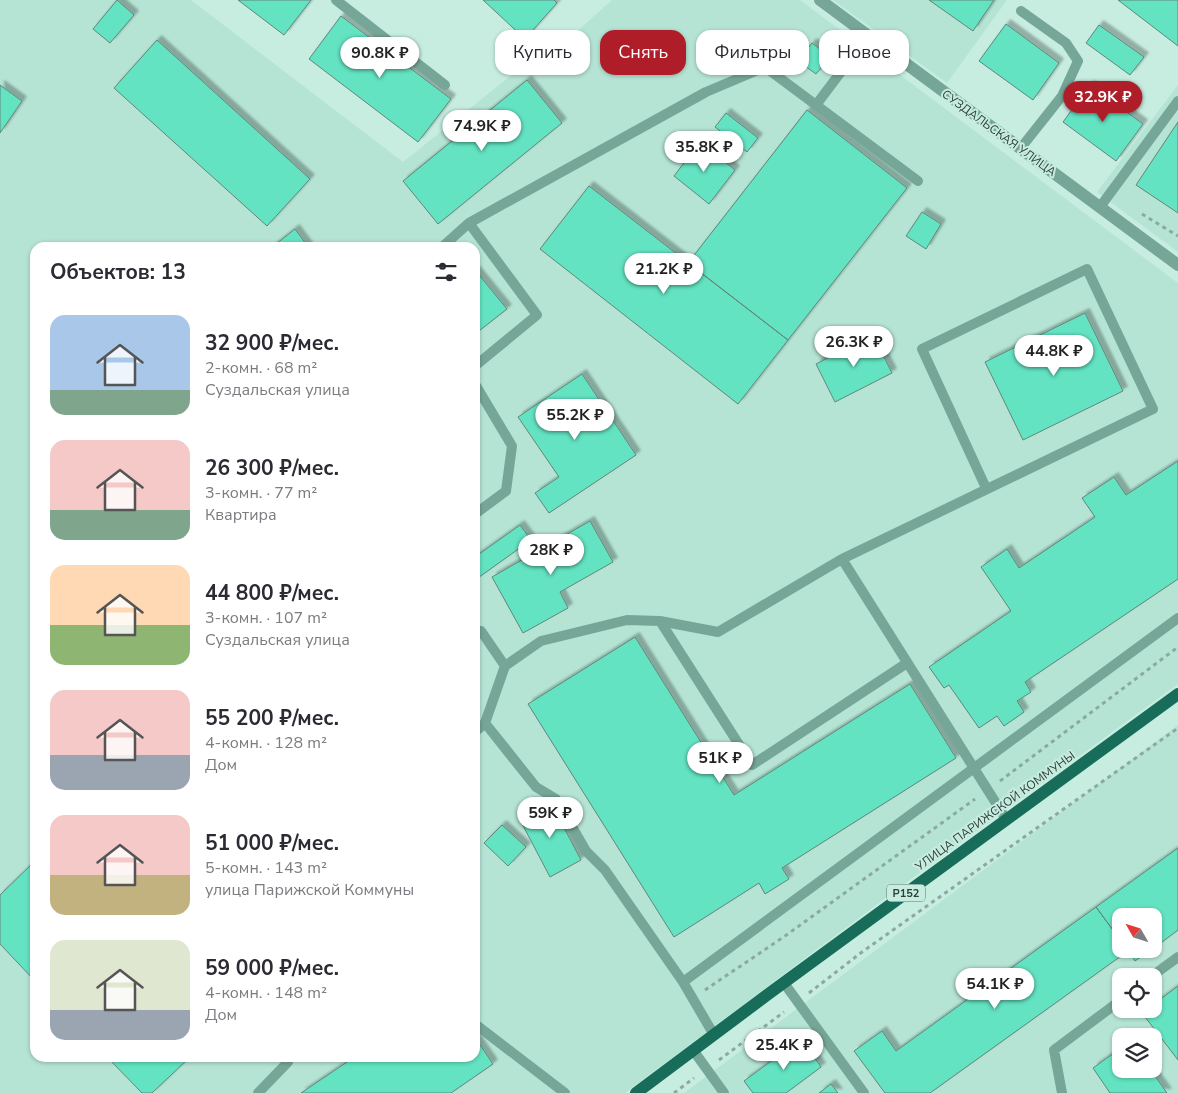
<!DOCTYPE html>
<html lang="ru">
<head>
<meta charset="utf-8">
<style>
  body { margin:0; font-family:"Nunito Sans",sans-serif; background:#f2f2f3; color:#2b2b33; height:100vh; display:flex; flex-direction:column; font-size:19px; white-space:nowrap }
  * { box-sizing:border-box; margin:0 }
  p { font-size:16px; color:#7c7c81 }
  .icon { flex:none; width:28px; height:28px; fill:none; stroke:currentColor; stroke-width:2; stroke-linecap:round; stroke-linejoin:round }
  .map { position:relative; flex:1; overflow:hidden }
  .sheet { position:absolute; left:30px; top:242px; width:450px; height:820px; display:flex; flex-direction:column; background:#fff; border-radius:15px; box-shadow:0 1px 4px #0004 }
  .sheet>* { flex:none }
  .banner { position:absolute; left:495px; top:30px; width:475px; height:45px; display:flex; gap:10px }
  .needle { width:32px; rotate:309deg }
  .buttons { position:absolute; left:1112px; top:908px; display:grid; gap:10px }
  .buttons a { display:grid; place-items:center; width:50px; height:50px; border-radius:10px; background:#fff; box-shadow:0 1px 4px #0004; font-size:25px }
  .price { position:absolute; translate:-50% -42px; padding:0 11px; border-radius:18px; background:#fff; color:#222; font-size:16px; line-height:32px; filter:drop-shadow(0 1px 2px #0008) }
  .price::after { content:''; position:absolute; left:50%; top:30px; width:15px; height:11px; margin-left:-8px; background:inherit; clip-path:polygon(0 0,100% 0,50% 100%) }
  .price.active { background:#af1d29; color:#fff }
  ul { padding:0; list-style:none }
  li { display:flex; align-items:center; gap:15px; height:125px; padding:0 20px }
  li span { display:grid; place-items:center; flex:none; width:140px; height:100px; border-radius:15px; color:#555 }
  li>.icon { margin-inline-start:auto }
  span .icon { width:60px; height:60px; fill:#fffc; stroke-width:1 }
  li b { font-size:21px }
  h2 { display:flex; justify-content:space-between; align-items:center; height:60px; padding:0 20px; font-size:21px }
  .tag { padding:0 18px; border-radius:15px; background:#fff; box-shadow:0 1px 4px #0004; font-size:18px; line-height:45px }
  .tag.active { background:#af1d29; color:#fff }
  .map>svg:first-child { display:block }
  .built { fill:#b5e4d5; fill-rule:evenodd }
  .building { fill:#63e3c2; stroke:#63867b; filter:url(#shadow) }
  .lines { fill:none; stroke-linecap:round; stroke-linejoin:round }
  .path { stroke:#8ca99f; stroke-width:3; stroke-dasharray:4 4; stroke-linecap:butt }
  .lane { stroke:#76a697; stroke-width:10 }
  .street { stroke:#76a697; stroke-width:12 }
  .primary { stroke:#186d5a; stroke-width:12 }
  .labels { text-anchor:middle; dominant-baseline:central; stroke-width:4; stroke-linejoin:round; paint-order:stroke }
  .shield { fill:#c7ede1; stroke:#5d736c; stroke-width:1 }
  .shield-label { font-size:11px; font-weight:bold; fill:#303f3a }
  .street-label { font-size:12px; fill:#303f3a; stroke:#c7ede1 }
</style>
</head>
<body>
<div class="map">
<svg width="1178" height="1093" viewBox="0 0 1178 1093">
  <defs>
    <filter id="shadow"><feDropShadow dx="4.5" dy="-4.5" stdDeviation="1" flood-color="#0004"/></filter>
  </defs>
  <rect width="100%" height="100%" fill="#c7ede1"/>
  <path class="built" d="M 0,0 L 191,0 L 403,162 L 519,69 L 531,72 L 612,0 L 800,0 L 1178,283 L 1178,684 L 915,876 L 625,1093 L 0,1093 ZM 35,248 L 475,248 L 475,1058 L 35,1058 Z
    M 833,0 L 1007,0 L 947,83 Z
    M 1178,85 L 1178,252 L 1097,192 Z
    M 1178,725 L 1178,1093 L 684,1093 ZM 1121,916 L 1154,916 L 1154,949 L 1121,949 ZM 1121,976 L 1154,976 L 1154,1009 L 1121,1009 ZM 1121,1036 L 1154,1036 L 1154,1069 L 1121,1069 Z"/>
  <path class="building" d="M 117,0 L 134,15 L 110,43 L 93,29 Z
    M 238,0 L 311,0 L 284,35 Z
    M 483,0 L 554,0 L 557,3 L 525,39 Z
    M 929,0 L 994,0 L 973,31 Z
    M 1118,0 L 1178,0 L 1178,46 Z
    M 341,16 L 451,99 L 418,142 L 309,59 Z
    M 1006,24 L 1059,63 L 1033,100 L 979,61 Z
    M 1099,25 L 1144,57 L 1130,75 L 1086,43 Z
    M 157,40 L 310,179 L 267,226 L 114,88 Z
    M 812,43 L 830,57 L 816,74 L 798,61 Z
    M 527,80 L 562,123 L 438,224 L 403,181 Z
    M 0,85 L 22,101 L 0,133 Z
    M 1090,85 L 1143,124 L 1116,161 L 1063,122 Z
    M 807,110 L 907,188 L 788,340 L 688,263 Z
    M 726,113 L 758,138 L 747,152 L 715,127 Z
    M 1178,122 L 1178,213 L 1136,185 Z
    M 700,142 L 735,170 L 709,204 L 674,176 Z
    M 589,186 L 788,340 L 738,404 L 540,249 Z
    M 922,212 L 941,224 L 926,249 L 906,236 Z
    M 295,229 L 309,248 L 271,248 Z
    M 475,270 L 507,309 L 475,334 Z
    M 1085,313 L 1123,391 L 1023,440 L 985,362 Z
    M 873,335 L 892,373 L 835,402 L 816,364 Z
    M 582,374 L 636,455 L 549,513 L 535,493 L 559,477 L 518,417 Z
    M 1178,461 L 1178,579 L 1025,682 L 1031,692 L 1017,701 L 1024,712 L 1004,726 L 997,716 L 979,728 L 949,685 L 944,688 L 929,667 L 1011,611 L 981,567 L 1007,549 L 1019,568 L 1095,517 L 1082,498 L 1114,477 L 1126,495 Z
    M 590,521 L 613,562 L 560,592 L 568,608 L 523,633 L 492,577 Z
    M 520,525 L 531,540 L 475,580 L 475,557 Z
    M 635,637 L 734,795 L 910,684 L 956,758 L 782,868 L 789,879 L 765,894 L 759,883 L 674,937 L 528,704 Z
    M 550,801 L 581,860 L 550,877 L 519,818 Z
    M 502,825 L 526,847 L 508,866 L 484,843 Z
    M 1178,848 L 1178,930 L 1154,948 L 1154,916 L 1121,916 L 1121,941 L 1096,907 Z
    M 35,861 L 35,981 L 0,944 L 0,895 Z
    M 1096,907 L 1121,941 L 1121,949 L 1127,949 L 1128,951 L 930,1093 L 885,1093 L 854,1051 L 882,1031 L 896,1051 Z
    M 1127,949 L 1152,949 L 1135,961 Z
    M 1178,986 L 1178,1060 L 1142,1013 L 1147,1009 L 1154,1009 L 1154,1004 Z
    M 476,1039 L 493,1064 L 451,1093 L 301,1093 L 353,1058 L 475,1058 L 475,1040 Z
    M 801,1039 L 821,1067 L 786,1093 L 753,1093 L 744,1081 Z
    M 1121,1048 L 1121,1069 L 1150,1069 L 1167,1093 L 1110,1093 L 1093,1068 Z
    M 108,1058 L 189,1058 L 152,1093 L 142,1093 Z
    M 831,1084 L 838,1093 L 819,1093 Z"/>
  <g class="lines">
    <path class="path" d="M 1142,214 L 1178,236
      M 1000,781 L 1178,647
      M 705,990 L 785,936 L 975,799
      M 809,993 L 862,952 L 1178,728
      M 719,1060 L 784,1012
      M 674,1093 L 694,1078"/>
    <path class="lane" d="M 336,0 L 445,85
      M 816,105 L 868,36
      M 1020,149 L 1062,96 L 1078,61 L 1066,43 L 1021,11
      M 1100,207 L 1178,101
      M 469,223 L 706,92 L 765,67 L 918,181
      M 441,248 L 469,223 L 537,315 L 475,366
      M 475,384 L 512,446 L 506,491 L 475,514
      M 842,559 L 1006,819
      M 660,621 L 752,765 L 907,663
      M 475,631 L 481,631 L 505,666 L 485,723
      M 505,666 L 541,641 L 627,620 L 660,621 L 718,632 L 842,559 L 1153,409 L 1087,269 L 922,349 L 986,488
      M 475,732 L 485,723 L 536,787 L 556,799 L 586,851 L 605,870 L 683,982 L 714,1035
      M 1152,976 L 1178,957
      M 683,982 L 1178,618
      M 784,983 L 864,1093
      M 475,1024 L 565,1093
      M 693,1050 L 724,1093
      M 258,1093 L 288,1062 L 283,1058
      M 1062,1093 L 1054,1050 L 1121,1000"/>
    <path class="street" d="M 820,0 L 1178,265"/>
    <path class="primary" d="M 636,1093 L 767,995 L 1178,694"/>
  </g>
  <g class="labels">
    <rect class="shield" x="887" y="884.5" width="38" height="17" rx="4"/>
    <g class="shield-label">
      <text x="906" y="893">Р152</text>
    </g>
    <g class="street-label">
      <text transform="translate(999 133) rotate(36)">СУЗДАЛЬСКАЯ УЛИЦА</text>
      <text transform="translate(995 811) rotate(-36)">УЛИЦА ПАРИЖСКОЙ КОММУНЫ</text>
    </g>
  </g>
</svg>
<div class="buttons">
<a><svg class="needle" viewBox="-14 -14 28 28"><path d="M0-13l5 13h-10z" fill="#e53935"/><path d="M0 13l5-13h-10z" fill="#7c7c81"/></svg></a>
<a><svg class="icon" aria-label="locate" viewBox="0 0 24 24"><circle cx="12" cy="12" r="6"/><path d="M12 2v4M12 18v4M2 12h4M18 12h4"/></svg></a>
<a><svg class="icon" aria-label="layers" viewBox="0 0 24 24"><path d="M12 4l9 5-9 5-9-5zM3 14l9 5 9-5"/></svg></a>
</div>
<b class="price" style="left:380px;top:79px">90.8K ₽</b>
<b class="price active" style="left:1103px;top:123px">32.9K ₽</b>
<b class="price" style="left:482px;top:152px">74.9K ₽</b>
<b class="price" style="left:704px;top:173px">35.8K ₽</b>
<b class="price" style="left:664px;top:295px">21.2K ₽</b>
<b class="price" style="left:854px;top:368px">26.3K ₽</b>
<b class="price" style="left:1054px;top:377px">44.8K ₽</b>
<b class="price" style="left:575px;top:441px">55.2K ₽</b>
<b class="price" style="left:551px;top:576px">28K ₽</b>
<b class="price" style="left:720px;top:784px">51K ₽</b>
<b class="price" style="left:550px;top:839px">59K ₽</b>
<b class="price" style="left:995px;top:1010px">54.1K ₽</b>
<b class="price" style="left:784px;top:1071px">25.4K ₽</b>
<div class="banner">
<a class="tag">Купить</a>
<a class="tag active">Снять</a>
<a class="tag">Фильтры</a>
<a class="tag">Новое</a>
</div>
<section class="sheet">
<h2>Объектов: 13<svg class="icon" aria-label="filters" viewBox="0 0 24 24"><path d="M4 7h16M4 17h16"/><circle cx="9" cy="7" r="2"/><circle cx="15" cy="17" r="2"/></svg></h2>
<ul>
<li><span style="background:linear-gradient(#a9c7e8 75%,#7fa58c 0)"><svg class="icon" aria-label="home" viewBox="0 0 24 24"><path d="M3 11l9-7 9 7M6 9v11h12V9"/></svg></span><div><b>32 900 ₽/мес.</b><p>2-комн. · 68 m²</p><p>Суздальская улица</p></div></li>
<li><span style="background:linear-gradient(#f6c9c9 70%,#7fa58c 0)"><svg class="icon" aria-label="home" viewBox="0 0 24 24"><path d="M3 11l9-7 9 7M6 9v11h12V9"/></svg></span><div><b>26 300 ₽/мес.</b><p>3-комн. · 77 m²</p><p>Квартира</p></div></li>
<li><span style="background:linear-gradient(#ffd9b3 60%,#8fb573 0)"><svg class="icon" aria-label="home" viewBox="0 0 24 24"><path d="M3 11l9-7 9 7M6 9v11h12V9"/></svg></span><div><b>44 800 ₽/мес.</b><p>3-комн. · 107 m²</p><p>Суздальская улица</p></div></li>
<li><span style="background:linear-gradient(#f6c9c9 65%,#9aa5b1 0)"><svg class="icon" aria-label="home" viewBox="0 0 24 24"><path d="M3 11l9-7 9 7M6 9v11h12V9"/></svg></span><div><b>55 200 ₽/мес.</b><p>4-комн. · 128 m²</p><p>Дом</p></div></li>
<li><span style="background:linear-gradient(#f6c9c9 60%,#c2b280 0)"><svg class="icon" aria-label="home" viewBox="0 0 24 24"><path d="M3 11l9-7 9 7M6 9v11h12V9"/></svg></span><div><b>51 000 ₽/мес.</b><p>5-комн. · 143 m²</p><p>улица Парижской Коммуны</p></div></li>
<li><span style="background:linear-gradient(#dfe7d0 70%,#9aa5b1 0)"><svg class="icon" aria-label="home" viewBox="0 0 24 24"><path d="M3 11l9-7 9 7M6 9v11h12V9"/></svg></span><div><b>59 000 ₽/мес.</b><p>4-комн. · 148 m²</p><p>Дом</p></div></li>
</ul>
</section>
</div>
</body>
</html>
